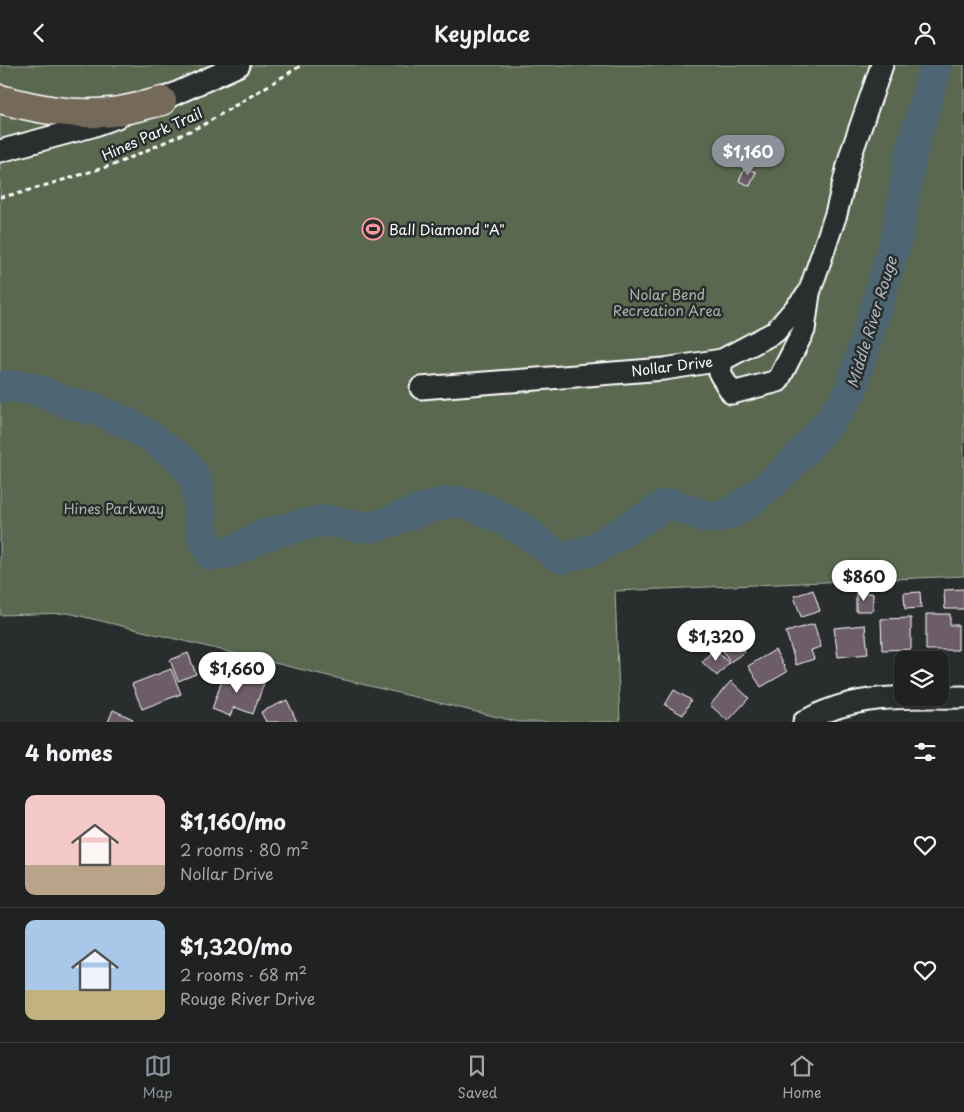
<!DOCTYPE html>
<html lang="en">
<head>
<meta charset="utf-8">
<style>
  body { margin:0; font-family:"Playpen Sans",sans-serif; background:#2d2f2f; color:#f1f3f6; height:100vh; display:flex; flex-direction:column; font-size:19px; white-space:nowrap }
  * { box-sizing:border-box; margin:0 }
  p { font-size:16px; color:#a2a4a5 }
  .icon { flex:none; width:28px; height:28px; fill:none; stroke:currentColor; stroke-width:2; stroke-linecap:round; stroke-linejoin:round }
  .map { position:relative; height:657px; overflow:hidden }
  .details { display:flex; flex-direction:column; background:#202222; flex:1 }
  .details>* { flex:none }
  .tools { position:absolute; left:894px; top:586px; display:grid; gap:10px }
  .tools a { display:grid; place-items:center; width:55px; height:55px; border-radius:10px; background:#202222; box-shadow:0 2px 12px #0003,0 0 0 1px #3d3f40; font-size:25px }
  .price { position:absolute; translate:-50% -42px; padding:0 11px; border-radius:18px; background:#fff; color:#222; font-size:16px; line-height:32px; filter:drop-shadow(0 1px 2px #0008) }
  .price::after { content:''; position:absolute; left:50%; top:30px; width:15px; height:11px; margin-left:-8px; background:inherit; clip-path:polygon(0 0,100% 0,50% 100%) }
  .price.current { background:#8c9099; color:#fff }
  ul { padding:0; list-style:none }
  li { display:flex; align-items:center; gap:15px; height:125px; padding:0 25px }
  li+li { border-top:1px solid #3d3f40 }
  li span { display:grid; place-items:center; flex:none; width:140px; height:100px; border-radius:10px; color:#555 }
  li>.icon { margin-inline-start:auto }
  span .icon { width:60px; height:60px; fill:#fffc; stroke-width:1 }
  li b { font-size:21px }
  h2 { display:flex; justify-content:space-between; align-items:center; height:60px; padding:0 25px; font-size:21px }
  header { display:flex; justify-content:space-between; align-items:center; height:65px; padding:0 25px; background:#202222; font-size:22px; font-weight:600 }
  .menu { display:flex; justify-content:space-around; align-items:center; height:70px; border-top:1px solid #3d3f40; background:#202222; font-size:14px; color:#a2a4a5 }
  .menu a { display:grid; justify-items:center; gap:2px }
  .menu .current { color:#8c9099 }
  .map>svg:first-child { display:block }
  .green { fill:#5a6850; stroke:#acb4a8 }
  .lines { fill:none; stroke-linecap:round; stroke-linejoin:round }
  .river { stroke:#4e6573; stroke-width:32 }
  .building { fill:#6c5d68; stroke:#fff }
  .minor-casing { stroke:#fff; stroke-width:25 }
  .major-casing { stroke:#fff; stroke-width:31 }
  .path { stroke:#fff; stroke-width:3; stroke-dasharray:5 4; stroke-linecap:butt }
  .minor { stroke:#2a2d2e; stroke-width:21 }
  .major { stroke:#746a5a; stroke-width:28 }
  .labels { text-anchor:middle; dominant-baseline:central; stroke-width:5; stroke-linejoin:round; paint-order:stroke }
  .street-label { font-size:14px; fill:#fff; stroke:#2a2d2e }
  .poi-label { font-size:14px; fill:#fff; stroke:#2a2d2e; text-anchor:start }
  .park-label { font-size:14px; fill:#acb4a8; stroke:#2a2d2e }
  .water-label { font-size:15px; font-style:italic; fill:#afbac0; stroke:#2a2d2e }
</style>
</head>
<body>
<header><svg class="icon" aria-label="back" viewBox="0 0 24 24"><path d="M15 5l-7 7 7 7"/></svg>Keyplace<svg class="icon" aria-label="person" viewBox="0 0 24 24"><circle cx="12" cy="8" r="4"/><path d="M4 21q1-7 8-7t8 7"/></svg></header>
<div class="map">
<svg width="964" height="657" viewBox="0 0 964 657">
  <rect width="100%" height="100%" fill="#2a2d2e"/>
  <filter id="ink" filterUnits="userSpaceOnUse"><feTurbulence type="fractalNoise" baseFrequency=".02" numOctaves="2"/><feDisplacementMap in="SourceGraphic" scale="10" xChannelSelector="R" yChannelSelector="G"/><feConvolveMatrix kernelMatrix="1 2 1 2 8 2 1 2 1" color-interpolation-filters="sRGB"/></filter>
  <g filter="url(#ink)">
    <path class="green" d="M 0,0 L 964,0 L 964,511 L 615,526 L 620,657 L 518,657 L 68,548 L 0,550 Z"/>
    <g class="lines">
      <path class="river" d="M 0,322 L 16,321 L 37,325 L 66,337 L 96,345 L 125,357 L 151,372 L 185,398 L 197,418 L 203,471 L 212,490 C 230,490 242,481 258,473 C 271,468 297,461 311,458 C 332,452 352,463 372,462 C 398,456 439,433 464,438 C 483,442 504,454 520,463 C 536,472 546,486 563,493 L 594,484 L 666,440 C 684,438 698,455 717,452 C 757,445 831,361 851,325 L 896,176 L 912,83 L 936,0"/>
    </g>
    <path class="building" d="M 745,103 L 756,107 L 750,121 L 739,116 Z
      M 964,524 L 964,544 L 945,544 L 944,525 Z
      M 813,525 L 820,546 L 801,552 L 794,531 Z
      M 920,527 L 921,543 L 905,544 L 904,528 Z
      M 856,528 L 873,528 L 873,546 L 856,546 Z
      M 926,549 L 950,549 L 950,560 L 958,560 L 958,585 L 926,585 Z
      M 911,553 L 911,584 L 882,585 L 881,554 Z
      M 814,559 L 821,582 L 811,585 L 814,594 L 796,600 L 786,567 Z
      M 865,560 L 868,589 L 838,592 L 834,563 Z
      M 733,570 L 745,587 L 730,597 L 719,579 Z
      M 714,584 L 729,598 L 717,611 L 702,597 Z
      M 775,585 L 787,607 L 761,622 L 748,601 Z
      M 188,588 L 196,609 L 178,616 L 170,595 Z
      M 171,604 L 181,629 L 142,644 L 132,619 Z
      M 226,604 L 264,618 L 253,649 L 234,642 L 230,651 L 212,644 Z
      M 731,616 L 749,633 L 728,656 L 710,640 Z
      M 674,625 L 691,635 L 683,650 L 665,640 Z
      M 287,635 L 297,657 L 266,657 L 261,647 Z
      M 113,645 L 133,654 L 132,657 L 108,657 Z"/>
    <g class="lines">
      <g class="minor-casing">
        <path id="minor" d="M 148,41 L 239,0
          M 0,86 L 92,61 L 117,52
          M 722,295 L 720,309 L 732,328 L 778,316 L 804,265 L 809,228
          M 421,323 L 664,304 L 722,295 L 775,267 L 809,228 L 836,149 L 851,89 L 882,0
          M 804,657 C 854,627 908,633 964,632"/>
      </g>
      <g class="major-casing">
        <path id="major" d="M 0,34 C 37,44 73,51 112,47 C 129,45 145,40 162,36"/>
      </g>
      <path class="path" d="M 0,132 L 20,128 L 116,99 L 203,60 L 302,0"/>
      <use href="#minor" class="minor"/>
      <use href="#major" class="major"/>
    </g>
  </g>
  <defs>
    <g id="stadium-ring" transform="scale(1.125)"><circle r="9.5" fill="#2a2d2e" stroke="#ff9aa2" stroke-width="1.5"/><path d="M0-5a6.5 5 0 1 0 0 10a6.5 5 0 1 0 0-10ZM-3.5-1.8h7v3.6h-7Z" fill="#ff9aa2"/></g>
  </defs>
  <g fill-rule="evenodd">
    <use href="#stadium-ring" x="373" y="164"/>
  </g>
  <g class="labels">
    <g class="street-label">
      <text transform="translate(152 69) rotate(-24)">Hines Park Trail</text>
      <text transform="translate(672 301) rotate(-7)">Nollar Drive</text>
    </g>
    <g class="poi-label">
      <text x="389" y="164">Ball Diamond "A"</text>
    </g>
    <g class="park-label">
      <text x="667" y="229">Nolar Bend<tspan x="667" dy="16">Recreation Area</tspan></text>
      <text x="114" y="443">Hines Parkway</text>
    </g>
    <g class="water-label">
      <text transform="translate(871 257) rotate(-73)">Middle River Rouge</text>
    </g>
  </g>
</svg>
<div class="tools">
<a><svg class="icon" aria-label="layers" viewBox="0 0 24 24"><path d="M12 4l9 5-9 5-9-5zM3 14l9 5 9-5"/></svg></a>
</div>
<b class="price current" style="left:748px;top:112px">$1,160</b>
<b class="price" style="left:864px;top:537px">$860</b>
<b class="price" style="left:716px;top:597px">$1,320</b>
<b class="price" style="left:237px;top:629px">$1,660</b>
</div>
<section class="details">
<h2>4 homes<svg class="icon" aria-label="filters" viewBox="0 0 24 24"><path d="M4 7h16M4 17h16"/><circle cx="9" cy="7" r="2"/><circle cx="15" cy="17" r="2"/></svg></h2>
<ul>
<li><span style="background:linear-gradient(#f6c9c9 70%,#b9a48a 0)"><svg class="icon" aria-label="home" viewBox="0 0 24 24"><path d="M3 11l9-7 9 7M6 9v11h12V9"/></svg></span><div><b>$1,160/mo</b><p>2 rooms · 80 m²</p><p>Nollar Drive</p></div><svg class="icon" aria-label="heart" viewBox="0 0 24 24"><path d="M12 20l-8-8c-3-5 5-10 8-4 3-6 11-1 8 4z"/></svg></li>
<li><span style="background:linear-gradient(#a9c7e8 70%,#c2b280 0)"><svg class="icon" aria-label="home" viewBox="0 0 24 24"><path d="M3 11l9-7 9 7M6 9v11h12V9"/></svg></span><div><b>$1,320/mo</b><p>2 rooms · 68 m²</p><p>Rouge River Drive</p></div><svg class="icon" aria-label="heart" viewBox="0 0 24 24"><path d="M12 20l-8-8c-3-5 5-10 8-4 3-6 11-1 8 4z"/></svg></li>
</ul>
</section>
<nav class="menu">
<a class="current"><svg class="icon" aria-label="map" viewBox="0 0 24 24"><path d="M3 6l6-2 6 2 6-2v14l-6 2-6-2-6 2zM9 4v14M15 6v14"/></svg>Map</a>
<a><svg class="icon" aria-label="saved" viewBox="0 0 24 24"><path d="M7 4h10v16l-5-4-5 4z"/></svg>Saved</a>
<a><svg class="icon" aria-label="home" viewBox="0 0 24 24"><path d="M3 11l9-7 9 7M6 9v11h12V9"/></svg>Home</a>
</nav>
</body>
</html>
